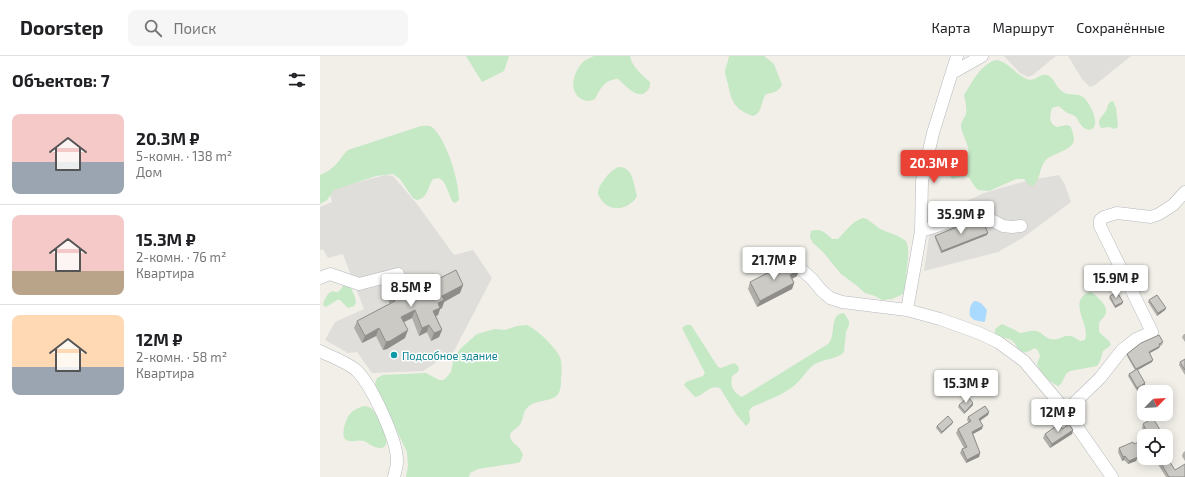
<!DOCTYPE html>
<html lang="ru">
<head>
<meta charset="utf-8">
<style>
  body { margin:0; font-family:"Exo 2",sans-serif; background:#f6f6f6; color:#202124; height:100vh; display:flex; flex-direction:column; font-size:15px; white-space:nowrap }
  * { box-sizing:border-box; margin:0 }
  p { font-size:13px; color:#757577 }
  .icon { flex:none; width:22px; height:22px; fill:none; stroke:currentColor; stroke-width:2; stroke-linecap:round; stroke-linejoin:round }
  .map { position:relative; flex:1; overflow:hidden }
  .sheet { display:flex; flex-direction:column; background:#fff; width:320px }
  .sheet>* { flex:none }
  .needle { width:26px; rotate:66deg }
  .buttons { position:absolute; left:817px; top:329px; display:grid; gap:8px }
  .buttons a { display:grid; place-items:center; width:36px; height:36px; border-radius:8px; background:#fff; box-shadow:0 2px 10px #0003; font-size:20px }
  .price { position:absolute; translate:-50% -34px; padding:0 9px; border-radius:4px; background:#fff; color:#222; font-size:13px; line-height:26px; filter:drop-shadow(0 1px 2px #0008) }
  .price::after { content:''; position:absolute; left:50%; top:24px; width:12px; height:9px; margin-left:-6px; background:inherit; clip-path:polygon(0 0,100% 0,50% 100%) }
  .price.on { background:#ea4335; color:#fff }
  ul { padding:0; list-style:none }
  li { display:flex; align-items:center; gap:12px; height:100px; padding:0 12px }
  li+li { border-top:1px solid #e0e0e0 }
  li span { display:grid; place-items:center; flex:none; width:112px; height:80px; border-radius:8px; color:#555 }
  li>.icon { margin-inline-start:auto }
  span .icon { width:48px; height:48px; fill:#fffc; stroke-width:1 }
  li b { font-size:17px }
  h2 { display:flex; justify-content:space-between; align-items:center; height:48px; padding:0 12px; font-size:17px }
  header { display:flex; align-items:center; gap:24px; box-sizing:border-box; height:56px; padding:0 20px; background:#fff; border-bottom:1px solid #e0e0e0 }
  header strong { font-size:19px }
  nav { display:flex; gap:22px; margin-inline-start:auto; font-size:14px }
  .search { width:280px; height:36px; background:#f6f6f6; display:flex; align-items:center; gap:10px; box-sizing:border-box; padding:0 14px; border-radius:8px; color:#757577; font-size:15px }
  main { display:flex; flex:1; min-height:0 }
  .map>svg:first-child { display:block }
  .industrial { fill:#e0deda }
  .green { fill:#c5e8c5 }
  .water { fill:#aadaff }
  .lines { fill:none; stroke-linecap:round; stroke-linejoin:round }
  .minor-casing { stroke:#b5b8bc; stroke-width:13 }
  .minor { stroke:#fff; stroke-width:12 }
  .wall { fill:#afaea9 }
  .shaded-wall { fill:#8f8d8a }
  .building { fill:#cccac5; stroke:#8f8d8a }
  .culture-dot { fill:#0f9aa8; stroke:#fff; stroke-width:1.5 }
  .labels { text-anchor:middle; dominant-baseline:central; stroke-width:3; stroke-linejoin:round; paint-order:stroke }
  .culture-label { font-size:11px; fill:#0d838f; stroke:#fff; text-anchor:start }
</style>
</head>
<body>
<header>
<strong>Doorstep</strong>
<div class="search"><svg class="icon" aria-label="search" viewBox="0 0 24 24"><circle cx="10" cy="10" r="6"/><path d="M15 15l6 6"/></svg>Поиск</div>
<nav><a>Карта</a><a>Маршрут</a><a>Сохранённые</a></nav>
</header>
<main>
<section class="sheet">
<h2>Объектов: 7<svg class="icon" aria-label="filters" viewBox="0 0 24 24"><path d="M4 7h16M4 17h16"/><circle cx="9" cy="7" r="2"/><circle cx="15" cy="17" r="2"/></svg></h2>
<ul>
<li><span style="background:linear-gradient(#f6c9c9 60%,#9aa5b1 0)"><svg class="icon" aria-label="home" viewBox="0 0 24 24"><path d="M3 11l9-7 9 7M6 9v11h12V9"/></svg></span><div><b>20.3M ₽</b><p>5-комн. · 138 m²</p><p>Дом</p></div></li>
<li><span style="background:linear-gradient(#f6c9c9 70%,#b9a48a 0)"><svg class="icon" aria-label="home" viewBox="0 0 24 24"><path d="M3 11l9-7 9 7M6 9v11h12V9"/></svg></span><div><b>15.3M ₽</b><p>2-комн. · 76 m²</p><p>Квартира</p></div></li>
<li><span style="background:linear-gradient(#ffd9b3 65%,#9aa5b1 0)"><svg class="icon" aria-label="home" viewBox="0 0 24 24"><path d="M3 11l9-7 9 7M6 9v11h12V9"/></svg></span><div><b>12M ₽</b><p>2-комн. · 58 m²</p><p>Квартира</p></div></li>
</ul>
</section>
<div class="map">
<svg width="865" height="421" viewBox="0 0 865 421">
  <rect width="100%" height="100%" fill="#f1efe8"/>
  <path class="industrial" d="M 684,0 L 736,0 L 713,19 L 708,21 L 700,17 Z
    M 748,0 L 811,0 L 775,29 L 770,31 L 762,23 Z
    M 65,119 L 73,120 L 97,148 L 134,199 L 153,194 L 172,222 L 134,295 L 103,315 L 52,317 L 37,296 L 28,297 L 5,284 L 15,266 L 44,253 L 35,230 L 0,219 L 32,222 L 23,198 L 8,202 L 3,193 L 0,194 L 0,151 L 12,146 L 9,134 Z
    M 739,119 L 745,129 L 751,146 L 704,181 L 678,196 L 604,215 L 610,174 L 610,156 L 643,147 L 664,137 L 706,125 Z"/>
  <path class="green" d="M 146,0 L 189,0 L 184,15 L 162,26 Z
    M 274,0 L 310,0 C 312,11 322,19 330,26 C 330,30 330,32 327,35 C 318,45 305,29 298,23 C 285,23 280,33 275,43 C 262,50 250,36 254,23 C 255,17 259,10 263,6 C 266,3 270,2 274,0 Z
    M 409,0 L 444,0 L 454,8 L 462,29 C 458,37 452,36 445,39 C 441,47 442,57 433,60 C 415,54 411,45 408,28 C 407,24 405,19 405,15 C 406,11 408,5 409,0 Z
    M 676,4 C 690,6 695,19 707,23 C 715,27 721,15 729,20 C 735,23 736,32 743,36 C 749,40 758,37 763,41 C 769,45 781,68 772,73 C 770,74 768,74 766,73 C 761,71 759,65 756,61 C 753,58 749,58 746,56 C 743,54 741,52 739,50 L 732,52 C 730,60 728,66 736,71 L 748,69 L 751,71 C 752,75 754,80 754,83 C 754,95 731,97 725,105 C 718,114 722,121 713,130 L 709,129 L 704,123 L 696,123 L 669,135 L 658,134 C 647,123 653,116 633,123 L 631,122 L 630,117 C 634,109 645,110 648,101 C 651,90 642,80 641,70 C 641,66 645,61 646,58 C 647,51 645,45 644,39 C 653,25 660,9 676,4 Z
    M 793,45 L 796,52 L 798,71 L 794,73 L 790,71 L 781,72 C 776,64 782,61 786,55 C 789,50 786,47 793,45 Z
    M 101,70 C 105,70 110,69 113,72 C 127,85 139,125 139,144 L 135,147 L 132,145 L 125,128 L 123,125 L 119,122 L 113,123 C 108,130 108,142 97,144 L 93,142 L 80,123 L 73,118 L 56,120 L 14,134 L 7,144 L 0,148 L 0,119 C 4,117 9,115 12,112 C 19,107 22,99 28,94 Z
    M 298,111 C 313,110 314,129 317,140 C 311,152 293,157 283,146 C 281,143 279,141 278,138 C 278,132 281,128 284,124 C 288,118 292,114 298,111 Z
    M 543,162 L 547,163 L 560,173 L 578,180 L 586,185 L 588,191 L 588,202 L 585,231 L 583,238 L 572,243 L 562,244 L 555,240 L 545,237 L 536,229 L 521,218 L 503,196 L 493,187 L 490,181 L 491,175 C 502,172 504,176 512,183 L 518,183 C 526,175 532,165 543,162 Z
    M 25,229 L 31,232 L 35,241 L 36,247 L 34,250 L 28,252 L 20,244 L 17,244 L 6,251 L 3,249 C 4,244 7,237 13,235 C 18,238 20,235 23,230 Z
    M 770,236 L 773,237 C 778,242 790,251 785,259 C 784,262 780,264 779,267 L 779,276 L 789,285 L 791,289 L 783,295 L 780,305 L 777,310 L 750,315 L 746,318 L 741,328 L 738,330 C 730,326 720,317 717,308 L 720,300 C 715,283 710,301 701,295 C 697,293 695,286 691,284 C 684,280 674,285 675,273 L 682,268 L 693,273 L 700,277 C 706,276 714,273 719,276 C 723,278 726,282 730,283 C 744,286 743,273 760,285 L 765,284 C 770,270 753,253 762,241 C 764,238 768,237 770,236 Z
    M 524,257 L 529,265 L 529,269 L 526,276 L 524,296 C 518,303 504,303 495,308 C 487,313 483,322 476,328 C 465,338 446,345 432,351 L 429,355 C 429,361 433,365 426,370 L 416,358 L 400,332 C 389,328 385,339 375,341 L 364,329 L 366,326 L 383,320 L 385,317 L 362,272 C 365,269 367,268 371,269 L 398,311 L 401,312 L 414,307 L 417,309 L 419,312 L 418,316 L 412,320 C 410,330 413,336 422,341 L 508,288 C 517,280 508,258 524,257 Z
    M 207,269 C 217,273 236,292 240,301 C 242,307 242,316 241,323 C 241,328 241,334 238,338 C 233,346 217,343 208,351 C 202,356 204,361 201,367 C 198,372 193,374 190,378 C 190,389 199,387 203,399 L 200,406 L 197,407 L 158,413 L 150,417 L 149,421 L 86,421 L 88,410 L 87,396 L 56,332 L 55,328 L 57,322 L 63,319 L 106,317 L 119,324 L 123,324 L 126,322 L 131,316 L 134,301 L 141,292 L 157,278 L 175,273 L 185,274 L 197,270 Z
    M 43,350 C 45,350 47,350 49,351 C 57,354 72,387 64,391 C 57,395 49,387 44,385 C 39,383 31,387 26,384 C 20,380 26,362 30,358 C 33,354 39,352 43,350 Z"/>
  <path class="water" d="M 654,245 C 660,245 664,250 667,254 L 665,265 L 664,266 L 654,264 L 650,260 C 649,254 650,249 654,245 Z"/>
  <g class="lines">
    <g class="minor-casing">
      <path id="minor" d="M 632,17 L 662,0
        M 601,175 L 648,160 L 666,161 L 683,170 L 692,171 L 701,170
        M 448,211 L 458,206 L 466,205 L 474,207 L 492,223 L 501,234 L 510,242 L 522,246 L 587,254 L 620,263 L 659,277 L 678,286 L 704,305 L 746,355 L 792,421
        M 0,222 L 10,218 L 39,228 L 78,218
        M 587,254 L 601,175 L 602,125 L 613,77 L 637,0
        M 0,295 C 10,300 28,307 36,314 C 51,328 78,385 77,406 C 77,411 75,416 74,421
        M 746,355 L 780,322 L 802,294 L 807,290 L 816,283 L 832,276 L 780,170 L 780,164 L 784,161 L 797,157 L 831,161 L 839,158 L 853,149 L 865,136"/>
    </g>
    <use href="#minor" class="minor"/>
  </g>
  <path class="wall" d="M 667,179 L 621,197 L 615,182 L 615,180 Z
    M 466,211 L 477,220 L 472,223 L 474,227 L 472,233 L 437,251 L 428,233 L 430,226 Z
    M 68,229 L 81,242 L 143,229 L 140,237 L 124,246 L 122,252 L 120,253 L 118,259 L 116,260 L 122,274 L 119,281 L 111,285 L 107,276 L 99,280 L 92,262 L 84,266 L 85,282 L 67,293 L 63,294 L 56,280 L 42,287 L 34,272 L 37,265 L 70,248 L 65,237 Z
    M 790,240 L 803,246 L 802,248 L 795,252 L 789,242 Z
    M 829,244 L 846,252 L 845,254 L 837,260 L 828,246 Z
    M 864,278 L 865,278 L 865,286 L 862,281 Z
    M 843,286 L 842,289 L 840,290 L 839,292 L 830,297 L 832,306 L 817,314 L 825,330 L 817,335 L 808,320 L 809,318 L 815,314 L 807,300 L 807,298 Z
    M 865,303 L 865,319 L 859,309 L 860,306 Z
    M 639,349 L 653,349 L 644,358 L 638,351 Z
    M 669,356 L 668,359 L 660,365 L 662,373 L 653,378 L 660,397 L 659,401 L 646,407 L 640,397 L 642,393 L 644,392 L 636,377 L 638,373 L 649,367 L 647,364 L 648,361 Z
    M 633,366 L 632,368 L 621,378 L 616,372 L 617,370 Z
    M 823,368 L 840,374 L 838,379 L 836,380 L 826,380 L 822,372 Z
    M 742,373 L 753,374 L 752,378 L 730,392 L 723,382 L 725,378 Z
    M 814,388 L 824,397 L 817,400 L 816,405 L 808,408 L 804,404 L 802,405 L 798,396 L 799,392 Z
    M 865,395 L 865,405 L 862,400 L 863,397 Z
    M 834,402 L 846,402 L 855,414 L 865,421 L 846,421 Z"/>
  <path class="shaded-wall" d="M 668,177 L 667,179 L 621,197 L 622,195 Z
    M 479,214 L 477,220 L 468,225 L 470,219 Z
    M 474,227 L 472,233 L 437,251 L 440,245 Z
    M 143,229 L 140,237 L 124,246 L 122,252 L 120,253 L 118,259 L 110,263 L 113,255 L 122,240 Z
    M 803,246 L 802,248 L 795,252 L 795,250 Z
    M 846,252 L 845,254 L 837,260 L 838,257 Z
    M 95,254 L 92,262 L 78,269 L 81,261 Z
    M 109,269 L 107,276 L 99,280 L 102,272 Z
    M 59,272 L 56,280 L 42,287 L 45,280 Z
    M 88,274 L 85,282 L 67,293 L 63,294 L 66,286 Z
    M 122,274 L 119,281 L 111,285 L 114,277 Z
    M 840,290 L 839,292 L 828,298 L 829,296 Z
    M 833,304 L 832,306 L 816,315 L 816,313 Z
    M 825,327 L 825,330 L 817,335 L 817,332 Z
    M 653,347 L 653,349 L 644,358 L 645,356 Z
    M 669,356 L 668,359 L 658,366 L 659,363 Z
    M 633,366 L 632,368 L 621,378 L 622,376 Z
    M 663,370 L 662,373 L 651,379 L 652,376 Z
    M 753,374 L 752,378 L 730,392 L 732,388 Z
    M 840,374 L 838,379 L 836,380 L 834,380 L 835,377 Z
    M 824,394 L 824,397 L 816,401 L 818,401 L 816,405 L 808,408 L 809,405 L 818,397 Z
    M 660,397 L 659,401 L 646,407 L 647,404 Z
    M 805,400 L 804,404 L 802,405 L 803,401 Z"/>
  <path class="building" d="M 651,165 L 663,166 L 668,177 L 622,195 L 615,180 Z
    M 465,208 L 466,211 L 473,208 L 479,214 L 470,219 L 474,227 L 440,245 L 430,226 Z
    M 136,214 L 143,229 L 122,240 L 124,244 L 118,247 L 120,252 L 113,255 L 122,274 L 114,277 L 109,269 L 102,272 L 95,254 L 81,261 L 88,274 L 70,285 L 66,286 L 59,272 L 45,280 L 37,265 L 75,245 L 68,229 L 73,227 L 81,242 Z
    M 797,236 L 803,246 L 795,250 L 790,240 Z
    M 837,239 L 846,252 L 838,257 L 829,244 Z
    M 839,279 L 843,286 L 839,288 L 840,290 L 829,296 L 833,304 L 816,313 L 807,298 L 821,287 Z
    M 865,303 L 865,314 L 860,306 Z
    M 817,313 L 825,327 L 817,332 L 809,318 Z
    M 648,341 L 653,347 L 645,356 L 639,349 Z
    M 665,350 L 669,356 L 659,363 L 663,370 L 652,376 L 660,397 L 647,404 L 642,393 L 647,391 L 638,373 L 651,365 L 648,361 Z
    M 628,360 L 633,366 L 622,376 L 617,370 Z
    M 833,362 L 840,374 L 835,377 L 835,380 L 830,380 L 823,368 Z
    M 739,368 L 742,373 L 749,368 L 753,374 L 732,388 L 725,378 Z
    M 824,384 L 824,394 L 818,397 L 817,398 L 818,401 L 809,405 L 805,400 L 803,401 L 799,392 L 813,386 L 814,388 Z
    M 846,400 L 855,414 L 865,408 L 865,421 L 849,421 L 838,402 L 846,402 Z"/>
  <circle class="culture-dot" cx="74" cy="299" r="4"/>
  <g class="labels">
    <g class="culture-label">
      <text x="82" y="299">Подсобное здание</text>
    </g>
  </g>
</svg>
<div class="buttons">
<a><svg class="needle" viewBox="-14 -14 28 28"><path d="M0-13l5 13h-10z" fill="#e53935"/><path d="M0 13l5-13h-10z" fill="#757577"/></svg></a>
<a><svg class="icon" aria-label="locate" viewBox="0 0 24 24"><circle cx="12" cy="12" r="6"/><path d="M12 2v4M12 18v4M2 12h4M18 12h4"/></svg></a>
</div>
<b class="price on" style="left:614px;top:128px">20.3M ₽</b>
<b class="price" style="left:641px;top:179px">35.9M ₽</b>
<b class="price" style="left:454px;top:225px">21.7M ₽</b>
<b class="price" style="left:796px;top:243px">15.9M ₽</b>
<b class="price" style="left:91px;top:252px">8.5M ₽</b>
<b class="price" style="left:646px;top:348px">15.3M ₽</b>
<b class="price" style="left:738px;top:377px">12M ₽</b>
</div>
</main>
</body>
</html>
